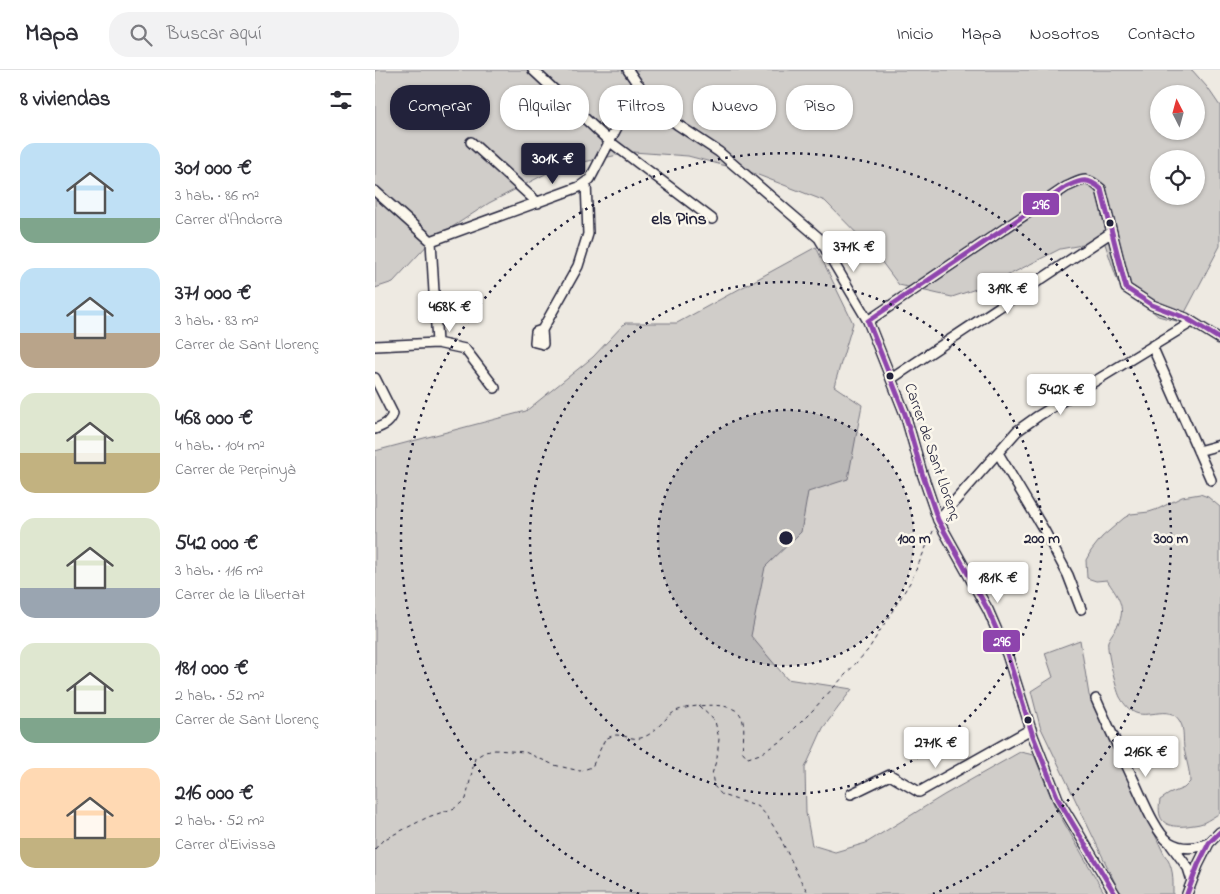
<!DOCTYPE html>
<html lang="es">
<head>
<meta charset="utf-8">
<style>
  body { margin:0; font-family:"Indie Flower",sans-serif; background:#f2f2f3; color:#2b2b33; height:100vh; display:flex; flex-direction:column; font-size:19px; white-space:nowrap }
  * { box-sizing:border-box; margin:0 }
  p { font-size:16px; color:#7c7c81 }
  .icon { flex:none; width:28px; height:28px; fill:none; stroke:currentColor; stroke-width:2; stroke-linecap:round; stroke-linejoin:round }
  .map { position:relative; flex:1; overflow:hidden }
  .side { display:flex; flex-direction:column; background:#fff; width:375px }
  .side>* { flex:none }
  .banner { position:absolute; left:15px; top:15px; width:475px; height:45px; display:flex; gap:10px }
  .needle { width:32px; rotate:354deg }
  .controls { position:absolute; left:775px; top:15px; display:grid; gap:10px }
  .controls a { display:grid; place-items:center; width:55px; height:55px; border-radius:50%; background:#fff; box-shadow:0 1px 4px #0004; font-size:25px }
  .price { position:absolute; translate:-50% -42px; padding:0 11px; border-radius:5px; background:#fff; color:#222; font-size:16px; line-height:32px; filter:drop-shadow(0 1px 2px #0008) }
  .price::after { content:''; position:absolute; left:50%; top:30px; width:15px; height:11px; margin-left:-8px; background:inherit; clip-path:polygon(0 0,100% 0,50% 100%) }
  .price.current { background:#22223b; color:#fff }
  ul { padding:0; list-style:none }
  li { display:flex; align-items:center; gap:15px; height:125px; padding:0 20px }
  li span { display:grid; place-items:center; flex:none; width:140px; height:100px; border-radius:15px; color:#555 }
  li>.icon { margin-inline-start:auto }
  span .icon { width:60px; height:60px; fill:#fffc; stroke-width:1 }
  li b { font-size:21px }
  h2 { display:flex; justify-content:space-between; align-items:center; height:60px; padding:0 20px; font-size:21px }
  .tag { padding:0 18px; border-radius:20px; background:#fff; box-shadow:0 1px 4px #0004; font-size:18px; line-height:45px }
  .tag.current { background:#22223b; color:#fff }
  header { display:flex; align-items:center; gap:30px; box-sizing:border-box; height:70px; padding:0 25px; background:#fff; border-bottom:1px solid #e1e1e2 }
  header strong { font-size:24px }
  nav { display:flex; gap:28px; margin-inline-start:auto; font-size:18px }
  .search { width:350px; height:45px; background:#f2f2f3; display:flex; align-items:center; gap:12px; box-sizing:border-box; padding:0 18px; border-radius:20px; color:#7c7c81; font-size:19px }
  main { display:flex; flex:1; min-height:0 }
  .map>svg:first-child { display:block }
  .green { fill:#d0cdc9; stroke:#797882; fill-rule:evenodd }
  .lines { fill:none; stroke-linecap:round; stroke-linejoin:round }
  .minor-casing { stroke:#22223b; stroke-width:12 }
  .path { stroke:#22223b; stroke-width:1; stroke-dasharray:4 4; stroke-linecap:butt }
  .minor { stroke:#fbf7ec; stroke-width:9 }
  .bus-1-casing { stroke:#fbf7ec; stroke-width:9 }
  .bus-1 { stroke:#8e44ad; stroke-width:5 }
  .ring { fill:none; stroke:#22223b; stroke-width:2.5; stroke-dasharray:2.5 5 }
  .bus-dot { fill:#22223b; stroke:#fbf7ec; stroke-width:2 }
  .labels { text-anchor:middle; dominant-baseline:central; stroke-width:5; stroke-linejoin:round; paint-order:stroke }
  .street-label { font-size:16px; fill:#22223b; stroke:#fbf7ec }
  .neighbourhood-label { font-size:18px; font-weight:bold; fill:#22223b; stroke:#fbf7ec }
  .centre { fill:#22223b; stroke:#fbf7ec; stroke-width:2.5 }
  .ring-label { font-size:15px; text-anchor:middle; font-weight:bold; fill:#22223b; stroke:#fbf7ec; stroke-width:5; stroke-linejoin:round; paint-order:stroke }
  .line-badge { stroke:#fbf7ec; stroke-width:2 }
  .badge-label { font-size:14px; text-anchor:middle; font-weight:bold; fill:#fff }
</style>
</head>
<body>
<header>
<strong>Mapa</strong>
<div class="search"><svg class="icon" aria-label="search" viewBox="0 0 24 24"><circle cx="10" cy="10" r="6"/><path d="M15 15l6 6"/></svg>Buscar aquí</div>
<nav><a>Inicio</a><a>Mapa</a><a>Nosotros</a><a>Contacto</a></nav>
</header>
<main>
<section class="side">
<h2>8 viviendas<svg class="icon" aria-label="filters" viewBox="0 0 24 24"><path d="M4 7h16M4 17h16"/><circle cx="9" cy="7" r="2"/><circle cx="15" cy="17" r="2"/></svg></h2>
<ul>
<li><span style="background:linear-gradient(#bfe0f5 75%,#7fa58c 0)"><svg class="icon" aria-label="home" viewBox="0 0 24 24"><path d="M3 11l9-7 9 7M6 9v11h12V9"/></svg></span><div><b>301 000 €</b><p>3 hab. · 86 m²</p><p>Carrer d'Andorra</p></div></li>
<li><span style="background:linear-gradient(#bfe0f5 65%,#b9a48a 0)"><svg class="icon" aria-label="home" viewBox="0 0 24 24"><path d="M3 11l9-7 9 7M6 9v11h12V9"/></svg></span><div><b>371 000 €</b><p>3 hab. · 83 m²</p><p>Carrer de Sant Llorenç</p></div></li>
<li><span style="background:linear-gradient(#dfe7d0 60%,#c2b280 0)"><svg class="icon" aria-label="home" viewBox="0 0 24 24"><path d="M3 11l9-7 9 7M6 9v11h12V9"/></svg></span><div><b>468 000 €</b><p>4 hab. · 104 m²</p><p>Carrer de Perpinyà</p></div></li>
<li><span style="background:linear-gradient(#dfe7d0 70%,#9aa5b1 0)"><svg class="icon" aria-label="home" viewBox="0 0 24 24"><path d="M3 11l9-7 9 7M6 9v11h12V9"/></svg></span><div><b>542 000 €</b><p>3 hab. · 116 m²</p><p>Carrer de la Llibertat</p></div></li>
<li><span style="background:linear-gradient(#dfe7d0 75%,#7fa58c 0)"><svg class="icon" aria-label="home" viewBox="0 0 24 24"><path d="M3 11l9-7 9 7M6 9v11h12V9"/></svg></span><div><b>181 000 €</b><p>2 hab. · 52 m²</p><p>Carrer de Sant Llorenç</p></div></li>
<li><span style="background:linear-gradient(#ffd9b3 70%,#c2b280 0)"><svg class="icon" aria-label="home" viewBox="0 0 24 24"><path d="M3 11l9-7 9 7M6 9v11h12V9"/></svg></span><div><b>216 000 €</b><p>2 hab. · 52 m²</p><p>Carrer d'Eivissa</p></div></li>
</ul>
</section>
<div class="map">
<svg width="845" height="824" viewBox="0 0 845 824">
  <rect width="100%" height="100%" fill="#eeeae2"/>
  <filter id="ink" filterUnits="userSpaceOnUse"><feTurbulence type="fractalNoise" baseFrequency=".02" numOctaves="2"/><feDisplacementMap in="SourceGraphic" scale="10" xChannelSelector="R" yChannelSelector="G"/><feConvolveMatrix kernelMatrix="1 2 1 2 8 2 1 2 1" color-interpolation-filters="sRGB"/></filter>
  <g filter="url(#ink)">
    <path class="green" d="M 0,0 L 817,0 L 832,17 L 845,36 L 845,176 L 805,252 L 783,246 L 743,212 L 729,171 L 685,179 L 616,214 L 577,227 L 524,215 L 497,179 L 450,131 L 378,103 L 313,86 L 258,82 L 184,97 L 114,133 L 56,171 L 18,212 L 0,218 ZM 784,24 L 821,24 L 821,61 L 784,61 ZM 784,89 L 821,89 L 821,126 L 784,126 Z
      M 441,177 L 478,253 L 459,316 L 487,335 L 473,409 L 433,422 L 426,462 L 390,497 L 376,566 L 412,609 L 477,619 L 448,658 L 430,698 L 431,743 L 437,775 L 460,782 L 491,773 L 569,725 L 645,682 L 659,685 L 680,737 L 730,824 L 0,824 L 0,381 L 151,341 L 218,287 L 250,253 L 302,253 Z
      M 825,424 L 833,427 L 845,437 L 845,743 C 840,746 834,750 828,753 C 823,755 817,755 812,756 C 791,758 781,752 785,730 L 794,724 L 809,718 L 815,712 C 815,700 811,690 809,678 C 808,671 809,663 807,656 C 798,630 772,652 757,641 C 753,639 747,631 745,627 C 741,619 731,579 733,571 C 736,565 740,560 743,555 C 752,536 742,526 732,510 L 721,511 L 712,508 L 711,490 L 716,481 L 727,467 L 749,448 L 756,444 L 774,442 L 783,439 L 807,427 Z
      M 705,570 L 714,625 L 789,784 C 799,797 798,808 798,824 L 748,824 L 743,819 L 665,656 L 656,621 L 678,607 L 670,583 Z"/>
    <g class="lines">
      <g class="minor-casing">
        <path id="minor" d="M 158,0 L 234,71 L 337,149
          M 253,0 L 275,32 L 303,55 L 344,82 L 444,168 L 493,251 L 530,344 L 547,403 L 563,450 L 613,540 L 632,584 L 658,666 L 683,729 L 740,824
          M 96,72 L 163,133
          M 0,121 L 56,171
          M 56,171 L 204,117 L 215,109 L 264,15
          M 56,171 L 62,273
          M 493,251 L 691,117 C 708,110 711,105 726,119 L 751,218 L 777,235 L 811,248 L 845,269
          M 167,260 L 168,274 L 160,272 L 161,262 L 167,260 L 203,196 L 213,164 L 211,112
          M 0,276 L 62,273 L 90,279 L 120,318
          M 777,276 L 836,410
          M 0,308 L 18,344 C 14,354 9,355 0,359
          M 516,309 L 737,162
          M 823,381 L 845,375
          M 623,383 L 669,460 L 693,505 L 706,539
          M 563,450 L 642,361 L 663,346 L 817,252
          M 721,629 C 733,656 746,683 758,709 C 766,725 780,762 794,772 C 807,780 820,779 834,773
          M 476,724 L 515,705 L 544,722 L 656,659
          M 796,775 L 813,798 L 817,811
          M 812,824 L 823,795 L 834,773 L 845,762"/>
      </g>
      <path class="path" d="M 324,636 L 340,651 L 344,669 L 342,688 L 337,704 L 339,716 L 347,725 L 384,737 L 391,745 L 403,763 L 426,811 L 434,824
        M 0,779 L 8,770 L 53,747 L 80,738 L 91,729 L 100,688 L 110,682 L 120,680 L 150,682 L 179,695 L 205,701 L 217,697 L 230,669 C 233,668 238,665 241,665 C 251,665 260,672 271,666 C 281,662 291,646 301,641 C 314,635 359,630 366,646 C 371,655 368,671 367,681 L 373,688 L 385,684 L 409,669 L 437,641 L 493,580 L 536,511 L 559,459"/>
      <use href="#minor" class="minor"/>
      <g class="bus-1-casing">
        <path id="bus-1" d="M 740,824 L 683,729 L 658,666 L 632,584 L 613,540 L 563,450 L 547,403 L 530,344 L 493,251 L 691,117 C 707,110 712,107 726,119 L 751,218 L 777,235 L 811,248 L 845,269
          M 812,824 L 823,795 L 834,773 L 845,762"/>
      </g>
      <use href="#bus-1" class="bus-1"/>
    </g>
  </g>
  <circle cx="411" cy="468" r="128" fill="#22223b" fill-opacity=".12"/>
  <g class="ring">
    <circle cx="411" cy="468" r="128"/>
    <circle cx="411" cy="468" r="256"/>
    <path d="M264 824A385 385 0 1 1 558 824"/>
  </g>
  <g class="bus-dot">
    <circle cx="735" cy="153" r="4.5"/>
    <circle cx="515" cy="306" r="4.5"/>
    <circle cx="653" cy="650" r="4.5"/>
  </g>
  <g class="labels">
    <g class="street-label">
      <text transform="translate(557 382) rotate(71)">Carrer de Sant Llorenç</text>
    </g>
    <g class="neighbourhood-label">
      <text x="304" y="150">els Pins</text>
    </g>
  </g>
  <circle cx="411" cy="468" r="8" class="centre"/>
  <g class="ring-label">
    <text x="539" y="473">100 m</text>
    <text x="667" y="473">200 m</text>
    <text x="796" y="473">300 m</text>
  </g>
  <g class="line-badge">
    <rect x="647" y="122" width="38" height="24" rx="5" fill="#8e44ad"/>
    <rect x="607" y="559" width="39" height="24" rx="5" fill="#8e44ad"/>
  </g>
  <g class="badge-label">
    <text x="666" y="139">296</text>
    <text x="627" y="576">296</text>
  </g>
</svg>
<div class="controls">
<a><svg class="needle" viewBox="-14 -14 28 28"><path d="M0-13l5 13h-10z" fill="#e53935"/><path d="M0 13l5-13h-10z" fill="#7c7c81"/></svg></a>
<a><svg class="icon" aria-label="locate" viewBox="0 0 24 24"><circle cx="12" cy="12" r="6"/><path d="M12 2v4M12 18v4M2 12h4M18 12h4"/></svg></a>
</div>
<b class="price current" style="left:178px;top:115px">301K €</b>
<b class="price" style="left:479px;top:203px">371K €</b>
<b class="price" style="left:633px;top:245px">319K €</b>
<b class="price" style="left:75px;top:263px">468K €</b>
<b class="price" style="left:686px;top:346px">542K €</b>
<b class="price" style="left:623px;top:534px">181K €</b>
<b class="price" style="left:561px;top:699px">271K €</b>
<b class="price" style="left:771px;top:708px">216K €</b>
<div class="banner">
<a class="tag current">Comprar</a>
<a class="tag">Alquilar</a>
<a class="tag">Filtros</a>
<a class="tag">Nuevo</a>
<a class="tag">Piso</a>
</div>
</div>
</main>
</body>
</html>
